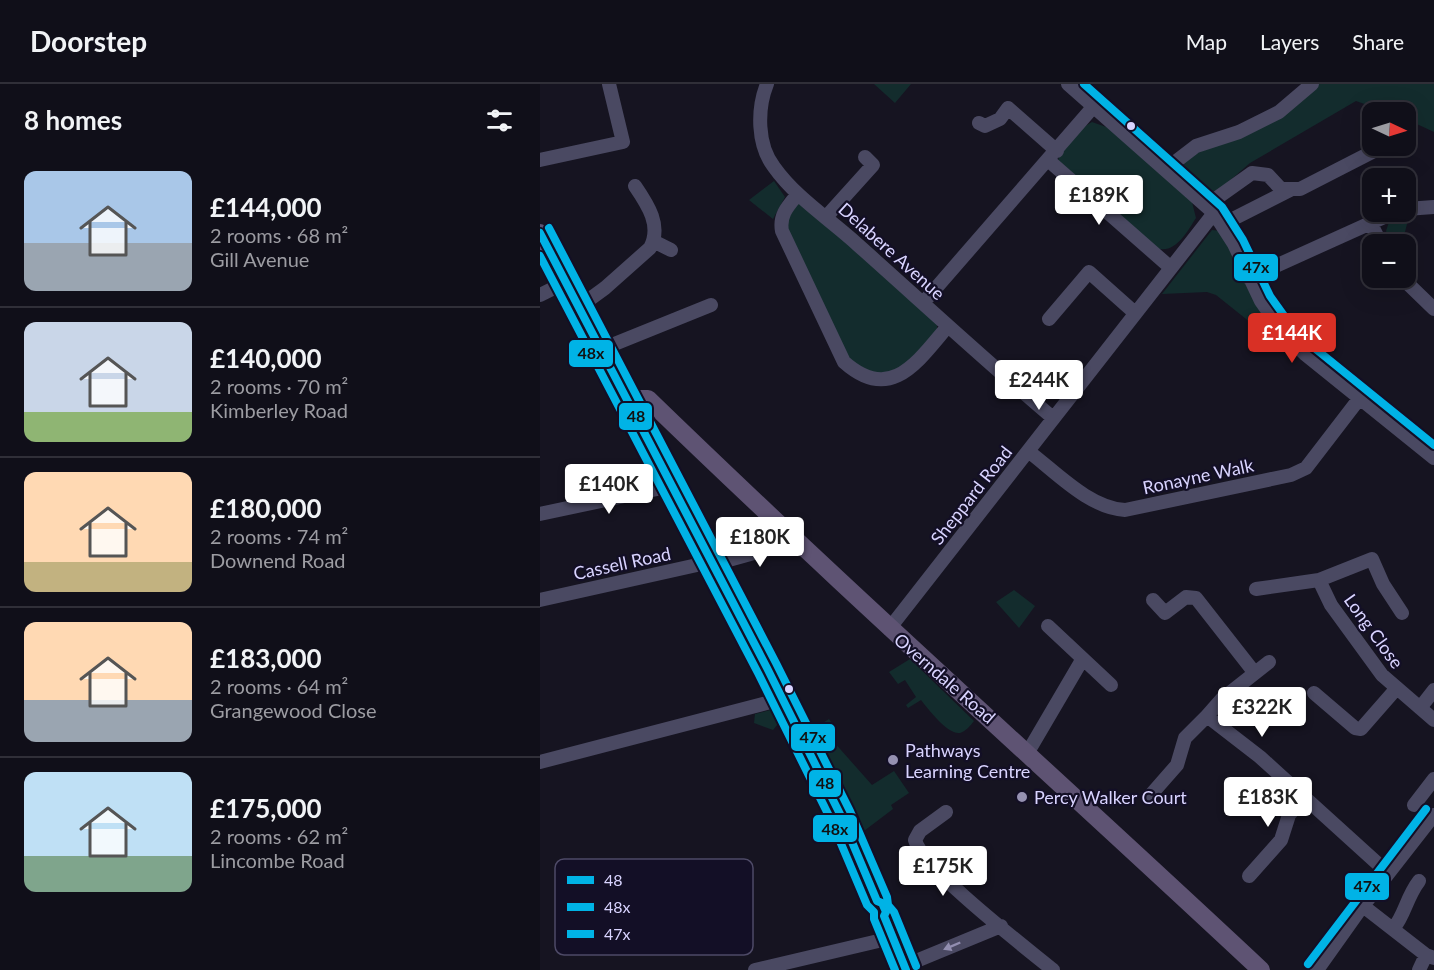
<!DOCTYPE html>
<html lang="en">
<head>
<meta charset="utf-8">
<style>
  body { margin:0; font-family:Lato,sans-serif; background:#1e1d26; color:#f1f3f6; height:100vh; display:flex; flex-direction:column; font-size:22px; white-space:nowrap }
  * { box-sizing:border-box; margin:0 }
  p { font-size:20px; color:#9c9ca2 }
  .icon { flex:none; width:33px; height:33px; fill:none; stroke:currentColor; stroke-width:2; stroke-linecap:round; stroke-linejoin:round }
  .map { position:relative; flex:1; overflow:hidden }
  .panel { display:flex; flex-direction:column; background:#100f19; width:540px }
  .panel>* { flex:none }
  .needle { width:39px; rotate:94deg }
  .controls { position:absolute; left:822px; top:18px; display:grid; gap:12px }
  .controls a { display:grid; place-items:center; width:54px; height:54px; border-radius:12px; background:#100f19; box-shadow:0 6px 24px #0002,0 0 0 2px #302f38; font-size:30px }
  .price { position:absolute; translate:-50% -51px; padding:0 14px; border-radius:6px; background:#fff; color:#222; font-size:20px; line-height:39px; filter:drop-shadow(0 2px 3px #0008) }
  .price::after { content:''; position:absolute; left:50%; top:36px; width:18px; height:14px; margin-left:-9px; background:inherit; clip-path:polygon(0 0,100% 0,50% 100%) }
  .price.current { background:#d93025; color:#fff }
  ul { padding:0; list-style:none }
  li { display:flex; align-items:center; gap:18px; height:150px; padding:0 24px }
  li+li { border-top:2px solid #302f38 }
  li span { display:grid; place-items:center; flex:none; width:168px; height:120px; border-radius:12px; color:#555 }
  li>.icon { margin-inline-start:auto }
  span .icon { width:72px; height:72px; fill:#fffc; stroke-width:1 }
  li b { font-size:26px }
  h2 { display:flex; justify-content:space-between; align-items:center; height:72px; padding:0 24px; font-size:26px }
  header { display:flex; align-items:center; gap:36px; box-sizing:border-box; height:84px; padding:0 30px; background:#100f19; border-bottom:2px solid #302f38 }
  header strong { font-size:28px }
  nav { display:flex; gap:33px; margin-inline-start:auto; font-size:21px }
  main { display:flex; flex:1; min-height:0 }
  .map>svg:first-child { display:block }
  .green { fill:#132c2d }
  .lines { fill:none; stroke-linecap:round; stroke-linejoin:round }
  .minor { stroke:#4a4962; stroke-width:14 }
  .major { stroke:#5e5373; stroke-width:18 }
  .bus-1-casing { stroke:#130f26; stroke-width:12 }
  .bus-2-casing { stroke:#130f26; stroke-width:12 }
  .bus-3-casing { stroke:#130f26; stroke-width:12 }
  .bus-1 { stroke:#00b3e6; stroke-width:8 }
  .bus-2 { stroke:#00b3e6; stroke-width:8 }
  .bus-3 { stroke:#00b3e6; stroke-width:8 }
  .oneway { fill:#928eb0 }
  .bus-dot { fill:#d9d4ff; stroke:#130f26; stroke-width:2 }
  .poi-dot { fill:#9591b1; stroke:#130f26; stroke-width:2 }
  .labels { text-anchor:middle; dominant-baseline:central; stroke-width:4.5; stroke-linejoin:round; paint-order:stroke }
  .street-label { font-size:18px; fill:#d9d4ff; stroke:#130f26 }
  .poi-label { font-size:18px; fill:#d9d4ff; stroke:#130f26; text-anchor:start }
  .key { fill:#130f26; stroke:#4e4a67; stroke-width:1.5 }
  .key-label { font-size:16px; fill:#d9d4ff }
  .line-badge { stroke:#130f26; stroke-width:2 }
  .pale-badge-label { font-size:16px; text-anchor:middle; font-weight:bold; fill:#111 }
</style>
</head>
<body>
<header>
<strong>Doorstep</strong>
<nav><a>Map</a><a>Layers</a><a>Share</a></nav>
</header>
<main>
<section class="panel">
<h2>8 homes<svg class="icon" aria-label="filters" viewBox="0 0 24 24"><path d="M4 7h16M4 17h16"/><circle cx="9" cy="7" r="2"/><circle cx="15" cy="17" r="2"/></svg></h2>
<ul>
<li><span style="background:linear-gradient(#a9c7e8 60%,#9aa5b1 0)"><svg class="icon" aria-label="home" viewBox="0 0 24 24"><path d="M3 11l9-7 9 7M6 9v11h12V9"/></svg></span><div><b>£144,000</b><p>2 rooms · 68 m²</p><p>Gill Avenue</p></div></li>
<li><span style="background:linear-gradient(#c9d6e8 75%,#8fb573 0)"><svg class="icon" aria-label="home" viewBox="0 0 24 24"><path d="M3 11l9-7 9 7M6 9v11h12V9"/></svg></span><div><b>£140,000</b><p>2 rooms · 70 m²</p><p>Kimberley Road</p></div></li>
<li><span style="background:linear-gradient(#ffd9b3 75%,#c2b280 0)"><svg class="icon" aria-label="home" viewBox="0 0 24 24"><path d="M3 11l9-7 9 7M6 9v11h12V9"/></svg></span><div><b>£180,000</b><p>2 rooms · 74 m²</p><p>Downend Road</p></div></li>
<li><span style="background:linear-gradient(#ffd9b3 65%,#9aa5b1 0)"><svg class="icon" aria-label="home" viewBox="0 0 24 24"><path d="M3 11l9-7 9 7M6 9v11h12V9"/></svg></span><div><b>£183,000</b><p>2 rooms · 64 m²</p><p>Grangewood Close</p></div></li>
<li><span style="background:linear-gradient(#bfe0f5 70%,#7fa58c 0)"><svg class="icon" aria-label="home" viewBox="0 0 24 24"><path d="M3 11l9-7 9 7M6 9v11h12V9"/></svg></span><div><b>£175,000</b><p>2 rooms · 62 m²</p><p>Lincombe Road</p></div></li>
</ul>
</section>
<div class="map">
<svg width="894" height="886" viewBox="0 0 894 886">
  <rect width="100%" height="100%" fill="#161421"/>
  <path class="green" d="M 334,0 L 371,0 L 355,19 Z
    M 775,0 L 894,0 L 894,48 L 866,35 L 866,28 L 847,28 L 816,17 L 710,79 L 671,113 L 644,88 L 644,79 L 669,60 Z
    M 552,38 L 569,44 L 652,118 L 656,134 C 647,148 635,171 616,164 L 518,77 C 521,63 539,45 552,38 Z
    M 234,97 L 245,113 L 233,135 L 209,116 Z
    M 258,120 L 263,120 L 397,239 L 397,249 L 355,289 L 334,291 L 308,276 L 244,139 Z
    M 869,132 L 862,160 L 852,160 L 846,147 L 849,138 Z
    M 672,146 L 681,147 L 753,267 L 750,270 L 676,211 L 667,208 L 622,210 Z
    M 474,506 L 495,522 L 479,544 L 456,518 Z
    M 370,575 L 434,637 C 431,641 425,648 420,649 C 408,651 388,625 381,616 L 368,624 L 366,621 L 376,613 L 365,596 L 358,600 L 349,588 Z
    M 234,625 L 238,626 L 242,635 L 233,646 L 214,639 L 215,630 Z
    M 289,635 L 297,647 L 293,657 L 332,701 L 354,687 L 369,709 L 351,721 L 353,725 L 320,750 L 270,647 Z"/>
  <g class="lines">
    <path class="minor" d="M 227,0 C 217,25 217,61 234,83 C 256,114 291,136 318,161 C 383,219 447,278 513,334
      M 528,0 L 674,129 L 694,160 L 721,217 L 742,247 L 765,270 L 894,374
      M 439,39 L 445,42 L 460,35 L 468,24 L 517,67
      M 0,76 L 83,58 L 69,0
      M 508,76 L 631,184
      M 626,85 L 656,62 L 699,48 L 739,28 L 772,0
      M 258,110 C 248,122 239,131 242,147 L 304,278 C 351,320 378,277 408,242
      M 667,121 L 712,89 L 728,91 L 741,105 L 760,105 L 838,65
      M 866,125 L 894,123
      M 287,132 L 333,81 L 325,73
      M 830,138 L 841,160
      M 683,140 L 750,106
      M 113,157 L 131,166
      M 709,194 L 855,128
      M 862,194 L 894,225
      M 0,211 L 26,198
      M 383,219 L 554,22
      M 39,223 L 65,204 L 110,164 C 122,142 108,121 95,102
      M 509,235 L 549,188 L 595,229
      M 62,265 L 171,221
      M 488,367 C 516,388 549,424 585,426 L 751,391 L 766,384 L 819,315
      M 0,430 L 131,402
      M 779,496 L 832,475 L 843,500 L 862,529
      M 716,505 L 779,496 L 791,521 L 842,591 L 894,636
      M 0,516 L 166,479 L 178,479 L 247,460 L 254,454
      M 613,516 L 625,529 L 646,513 L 656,514 L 714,588
      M 508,542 L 571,601
      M 349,545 L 674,129
      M 774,609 L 815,644 L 821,645 L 856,605
      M 880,624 L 894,606
      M 667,632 L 682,615 L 729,578
      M 488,668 L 542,576
      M 0,678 L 242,615
      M 608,714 L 637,681 L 645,654 L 667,632 L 720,673 L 848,789
      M 874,721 L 894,695
      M 406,728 L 380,747 L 375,756 C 382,784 485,863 513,886
      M 709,792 L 741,756 L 749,731 L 764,713
      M 823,822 L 886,871 L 894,874
      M 853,845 C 865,831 866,814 879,797
      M 364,882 L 461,842
      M 215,886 L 351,854
      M 777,886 L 819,827 L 894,731
      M 879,886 L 886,871"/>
    <path class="major" d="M 0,149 L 227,584 L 301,732 L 337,817 L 337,826 L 344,832 L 366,886
      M 87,315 L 108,315 C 308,509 517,695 721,886"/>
    <g class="bus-1-casing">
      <path id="bus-1" d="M 0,149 L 227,584 L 301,732 L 337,817 L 342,819 L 346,828 L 344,832 L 366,886"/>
    </g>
    <g class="bus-2-casing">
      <path id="bus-2" d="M 0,172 L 218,589 L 291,736 L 327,821 L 334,828 L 334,835 L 355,886"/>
    </g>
    <g class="bus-3-casing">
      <path id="bus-3" d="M 544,0 L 682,123 L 703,156 L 730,212 L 750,240 L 772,262 L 894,361
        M 9,144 L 236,579 L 310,727 L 347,813 L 348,821 L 354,828 L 376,882
        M 768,880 L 886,725"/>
    </g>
    <use href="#bus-1" class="bus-1"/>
    <use href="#bus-2" class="bus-2"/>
    <use href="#bus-3" class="bus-3"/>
  </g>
  <defs><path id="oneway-solid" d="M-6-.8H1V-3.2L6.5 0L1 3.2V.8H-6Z" transform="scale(1.5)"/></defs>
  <use class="oneway" href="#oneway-solid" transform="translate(412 862) rotate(157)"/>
  <g class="bus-dot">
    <circle cx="591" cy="42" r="5"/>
    <circle cx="249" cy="605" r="5"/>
  </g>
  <g class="poi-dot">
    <circle cx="353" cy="676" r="6"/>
    <circle cx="482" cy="713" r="6"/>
  </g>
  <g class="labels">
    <g class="street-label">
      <text transform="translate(352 167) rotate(42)">Delabere Avenue</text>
      <text transform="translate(658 392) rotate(-12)">Ronayne Walk</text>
      <text transform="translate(431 411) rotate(-52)">Sheppard Road</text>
      <text transform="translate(82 479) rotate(-12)">Cassell Road</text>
      <text transform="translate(834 547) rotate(54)">Long Close</text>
      <text transform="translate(405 594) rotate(41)">Overndale Road</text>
    </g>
    <g class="poi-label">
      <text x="365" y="666">Pathways<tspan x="365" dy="21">Learning Centre</tspan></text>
      <text x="494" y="713">Percy Walker Court</text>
    </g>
  </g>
  <rect x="15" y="775" width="198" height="96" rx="9" class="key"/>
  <rect x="27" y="792" width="27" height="8" fill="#00b3e6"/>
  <rect x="27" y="819" width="27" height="8" fill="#00b3e6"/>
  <rect x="27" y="846" width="27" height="8" fill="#00b3e6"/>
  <g class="key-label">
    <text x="64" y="802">48</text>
    <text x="64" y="829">48x</text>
    <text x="64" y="856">47x</text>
  </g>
  <g class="line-badge">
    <rect x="693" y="169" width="46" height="29" rx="6" fill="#00b3e6"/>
    <rect x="28" y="255" width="46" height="29" rx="6" fill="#00b3e6"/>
    <rect x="78" y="318" width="35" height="29" rx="6" fill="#00b3e6"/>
    <rect x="250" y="639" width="46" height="29" rx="6" fill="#00b3e6"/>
    <rect x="268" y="685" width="34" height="29" rx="6" fill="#00b3e6"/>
    <rect x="272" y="730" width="46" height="29" rx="6" fill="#00b3e6"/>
    <rect x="804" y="788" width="46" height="29" rx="6" fill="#00b3e6"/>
  </g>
  <g class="pale-badge-label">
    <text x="716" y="189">47x</text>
    <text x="51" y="275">48x</text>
    <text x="96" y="338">48</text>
    <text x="273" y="659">47x</text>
    <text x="285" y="705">48</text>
    <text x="295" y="751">48x</text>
    <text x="827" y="808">47x</text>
  </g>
</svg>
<div class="controls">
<a><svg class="needle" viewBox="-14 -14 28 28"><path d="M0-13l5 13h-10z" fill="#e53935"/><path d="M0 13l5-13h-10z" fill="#9c9ca2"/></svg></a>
<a>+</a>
<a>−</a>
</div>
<b class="price" style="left:559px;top:142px">£189K</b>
<b class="price current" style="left:752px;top:280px">£144K</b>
<b class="price" style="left:499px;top:327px">£244K</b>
<b class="price" style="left:69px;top:431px">£140K</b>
<b class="price" style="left:220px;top:484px">£180K</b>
<b class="price" style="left:722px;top:654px">£322K</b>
<b class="price" style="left:728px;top:744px">£183K</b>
<b class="price" style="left:403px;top:813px">£175K</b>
</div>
</main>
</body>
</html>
